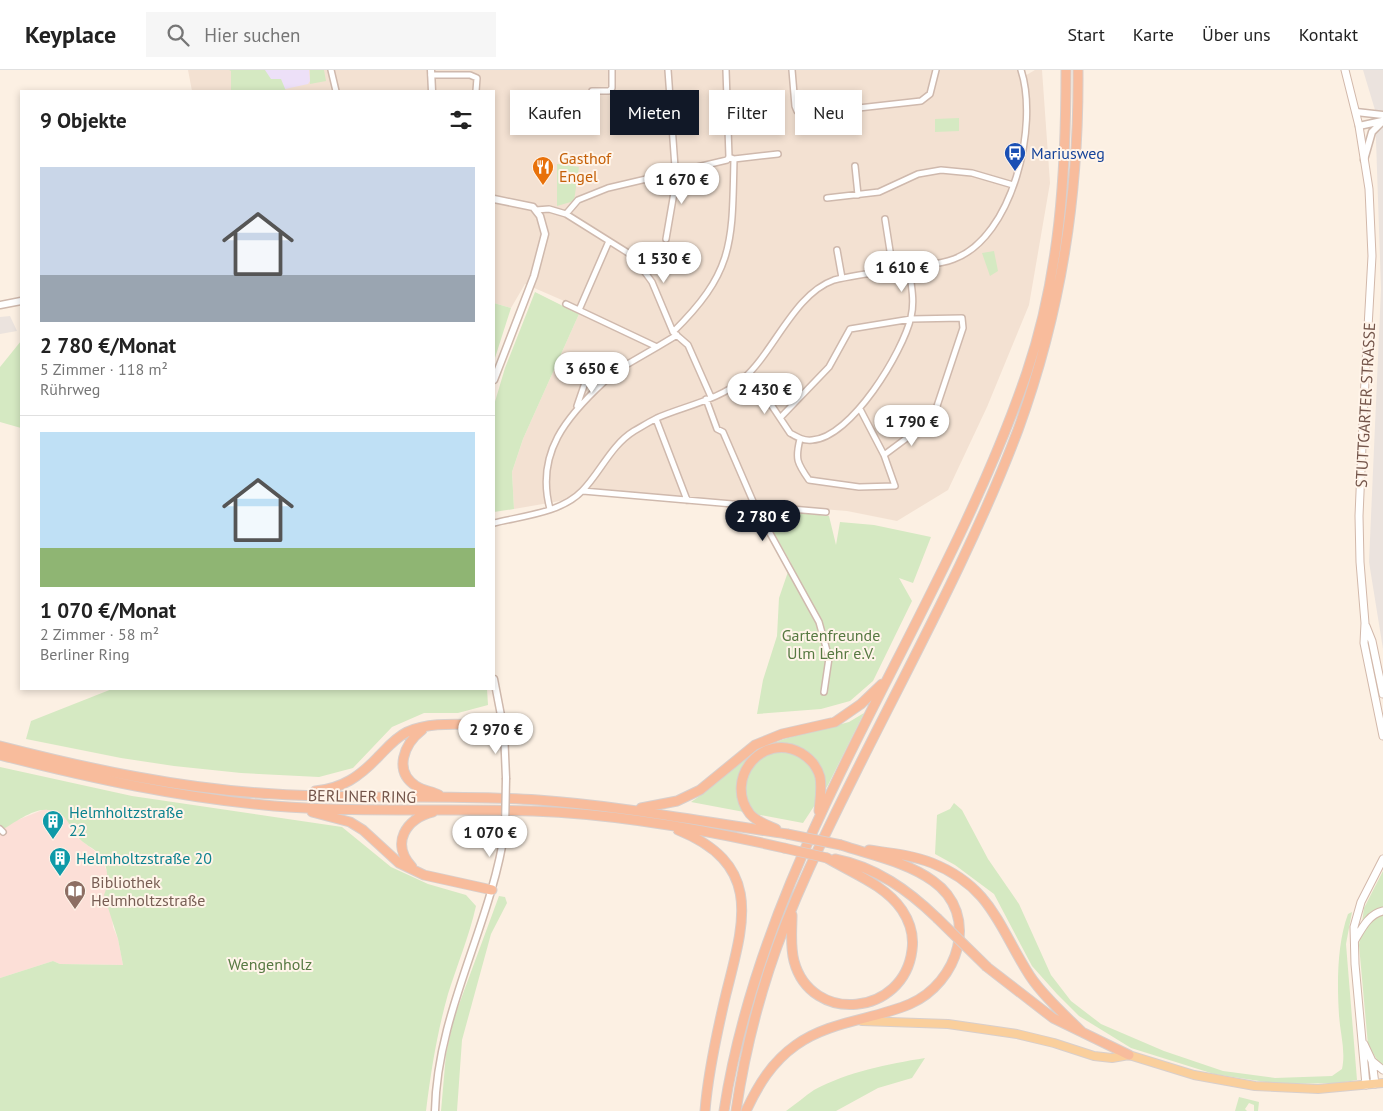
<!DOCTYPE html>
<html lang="de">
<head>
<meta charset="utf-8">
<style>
  body { margin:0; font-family:"PT Sans",sans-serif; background:#f6f6f6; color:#222; height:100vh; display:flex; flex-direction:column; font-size:19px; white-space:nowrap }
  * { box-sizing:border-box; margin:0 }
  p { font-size:16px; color:#767676 }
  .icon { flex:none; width:28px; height:28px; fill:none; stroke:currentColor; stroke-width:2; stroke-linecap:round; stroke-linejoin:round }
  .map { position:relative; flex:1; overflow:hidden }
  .drawer { position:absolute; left:20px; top:20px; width:475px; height:600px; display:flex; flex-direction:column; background:#fff; border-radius:0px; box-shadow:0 2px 8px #0003 }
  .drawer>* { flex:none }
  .banner { position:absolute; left:510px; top:20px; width:475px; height:45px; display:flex; gap:10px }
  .price { position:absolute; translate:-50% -42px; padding:0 11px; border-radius:18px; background:#fff; color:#222; font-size:16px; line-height:32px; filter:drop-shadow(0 1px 2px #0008) }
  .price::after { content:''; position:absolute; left:50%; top:30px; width:15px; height:11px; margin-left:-8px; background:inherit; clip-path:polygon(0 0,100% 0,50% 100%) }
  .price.selected { background:#111827; color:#fff }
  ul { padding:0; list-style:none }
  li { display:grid; align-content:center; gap:10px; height:265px; padding:0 20px }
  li+li { border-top:1px solid #e0e0e0 }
  li span { display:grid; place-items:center; height:155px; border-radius:0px; color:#555 }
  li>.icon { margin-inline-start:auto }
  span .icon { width:90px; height:90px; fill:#fffc; stroke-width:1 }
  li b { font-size:21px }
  h2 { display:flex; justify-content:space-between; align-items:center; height:60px; padding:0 20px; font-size:21px }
  .pill { padding:0 18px; border-radius:0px; background:#fff; box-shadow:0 2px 8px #0003; font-size:18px; line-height:45px }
  .pill.selected { background:#111827; color:#fff }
  header { display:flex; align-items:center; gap:30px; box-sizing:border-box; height:70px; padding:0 25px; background:#fff; border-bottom:1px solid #e0e0e0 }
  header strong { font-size:24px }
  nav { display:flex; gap:28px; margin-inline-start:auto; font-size:18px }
  .search { width:350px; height:45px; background:#f6f6f6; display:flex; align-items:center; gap:12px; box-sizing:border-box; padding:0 18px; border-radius:0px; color:#767676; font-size:19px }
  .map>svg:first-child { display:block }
  .residential { fill:#f3e1d2 }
  .commercial { fill:#fcdfd7 }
  .industrial { fill:#ebe3de }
  .education { fill:#ede0f8 }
  .green { fill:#d5e9c2 }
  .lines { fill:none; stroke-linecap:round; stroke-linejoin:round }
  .minor-casing { stroke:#cfb9ad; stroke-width:8 }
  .tertiary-casing { stroke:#cfb9ad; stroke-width:9 }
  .secondary-casing { stroke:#d2b8aa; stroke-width:9 }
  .primary-casing { stroke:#d8cfcc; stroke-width:10 }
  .trunk-casing { stroke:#d8cfcc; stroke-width:11 }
  .minor { stroke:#fff; stroke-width:5 }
  .tertiary { stroke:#fff; stroke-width:6 }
  .secondary { stroke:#fff; stroke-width:7 }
  .primary { stroke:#facf9c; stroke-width:8 }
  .trunk { stroke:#f8bc9c; stroke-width:9 }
  .tertiary-bridge-casing { stroke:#cfb9ad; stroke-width:9; stroke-linecap:butt }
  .trunk-bridge-casing { stroke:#d8cfcc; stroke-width:11; stroke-linecap:butt }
  .tertiary-bridge { stroke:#fff; stroke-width:6 }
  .trunk-bridge { stroke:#f8bc9c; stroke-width:9 }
  .labels { text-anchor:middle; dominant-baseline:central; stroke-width:4; stroke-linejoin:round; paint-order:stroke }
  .transit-label { font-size:16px; fill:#164399; stroke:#fff4e9; text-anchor:start }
  .food-label { font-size:16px; fill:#c56008; stroke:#fff4e9; text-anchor:start }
  .street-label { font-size:16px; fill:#74554a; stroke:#fff4e9 }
  .park-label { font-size:16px; fill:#577942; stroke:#fff4e9 }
  .culture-label { font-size:16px; fill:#0d838f; stroke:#fff4e9; text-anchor:start }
  .education-label { font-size:16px; fill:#785e54; stroke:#fff4e9; text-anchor:start }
</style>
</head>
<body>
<header>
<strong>Keyplace</strong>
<div class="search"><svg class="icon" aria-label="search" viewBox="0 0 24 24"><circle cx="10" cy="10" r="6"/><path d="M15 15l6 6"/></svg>Hier suchen</div>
<nav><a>Start</a><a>Karte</a><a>Über uns</a><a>Kontakt</a></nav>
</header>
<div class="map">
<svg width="1383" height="1041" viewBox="0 0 1383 1041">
  <rect width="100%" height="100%" fill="#fcf0e3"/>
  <path class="residential" d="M 188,0 L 1021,0 L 1023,7 L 1035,0 L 1042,0 L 1050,113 L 1029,235 L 987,337 L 948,420 L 897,451 L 847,441 L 582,420 L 566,430 L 514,439 L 512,402 L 523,369 L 579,244 L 578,237 L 525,214 L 511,238 L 494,233 L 494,21 L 192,21 Z"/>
  <path class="commercial" d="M 45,739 L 57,741 L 68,751 L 78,768 L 100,785 L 108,804 L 113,857 L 118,869 L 123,895 L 60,894 L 53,891 L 0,908 L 0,757 Z"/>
  <path class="industrial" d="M 1363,0 L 1383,0 L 1383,579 L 1369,492 L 1381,219 L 1375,40 Z
    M 10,246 L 17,261 L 0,264 L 0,247 Z"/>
  <path class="education" d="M 240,0 L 309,0 L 310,11 L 308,14 L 276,21 Z
    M 537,20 L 566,20 L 568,28 L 576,28 L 576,50 L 531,50 L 531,31 L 537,30 Z"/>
  <path class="green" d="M 229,0 L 265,0 L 271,9 L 281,9 L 286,21 L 231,21 L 231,1 Z
    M 310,0 L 324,0 L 326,11 L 310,14 Z
    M 959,48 L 959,61 L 935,62 L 935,49 Z
    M 557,94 L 579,97 L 574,131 L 557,136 Z
    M 994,181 L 998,201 L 990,206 L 982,183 Z
    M 535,222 L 579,244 L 523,369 L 512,402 L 514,439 L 494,442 L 494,335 L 505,298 Z
    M 494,233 L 511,238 L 494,291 Z
    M 21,271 L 21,358 L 0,352 L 0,297 Z
    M 760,439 L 829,446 L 836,475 L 840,452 L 874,455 L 931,467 L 913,513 L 899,508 L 912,531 L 873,611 L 850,631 L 821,639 L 757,644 L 763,610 L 777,566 L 779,528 L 791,493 Z
    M 112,619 L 487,619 L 488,635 L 458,643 L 424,643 L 392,657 L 353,698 L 319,707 L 241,703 L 174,696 L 121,688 L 26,669 L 31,651 Z
    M 864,643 L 828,715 L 803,753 L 691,732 L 704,723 L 751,682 L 784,669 L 849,652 Z
    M 0,697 L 132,726 L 342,757 L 391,797 L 428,814 L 466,825 L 476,836 C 469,867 457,895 448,924 C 437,963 431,1001 426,1041 L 0,1041 L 0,908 L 53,891 L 60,894 L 123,895 L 118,869 L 104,825 C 109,813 109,795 99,784 C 94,778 83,774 78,767 C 69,756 66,741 48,740 C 34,738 14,753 2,760 L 0,757 Z
    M 954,733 L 962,740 L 988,789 L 1019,834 L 1051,905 L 1071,931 L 1101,954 L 1164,981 L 1223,1001 L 1275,1008 L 1332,1006 L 1342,999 C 1346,981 1340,963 1339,945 C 1337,913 1337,874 1348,844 L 1352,842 L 1346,874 L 1357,1010 L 1338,1013 L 1278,1014 L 1214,1004 L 1131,978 L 1079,946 L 1057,924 L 1032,896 L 994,824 L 955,795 L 935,784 L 937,745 L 950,739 Z
    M 1383,801 L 1383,995 L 1379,993 L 1368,975 L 1359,875 L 1364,838 Z
    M 499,826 L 505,827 L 507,833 L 491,864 L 462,970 L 457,1041 L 441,1041 L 446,984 L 454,948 Z
    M 925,988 L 912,1008 L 878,1018 L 836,1041 L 786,1041 C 796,1034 805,1026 814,1020 C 847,1002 888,994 925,988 Z
    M 1239,1027 L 1259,1032 L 1258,1041 L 1254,1041 L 1254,1035 L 1249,1033 L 1245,1039 L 1247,1041 L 1235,1041 Z"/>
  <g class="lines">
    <g class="minor-casing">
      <path id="minor" d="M 331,0 L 336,21
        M 726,0 L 729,87
        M 792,0 L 795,36 L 797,41 L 805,44 L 921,31 L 930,24 L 936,0
        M 431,5 L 470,5 L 477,8 L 476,21
        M 592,21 L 609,21 L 612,18 L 612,0
        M 855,96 L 858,125
        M 827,128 L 879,122 L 918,104 L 941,100 L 972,103 L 1013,115
        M 536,140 L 549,139 L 566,144 L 633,186 L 652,212 L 673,262 L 688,275 L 711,327
        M 566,144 L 578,130 L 608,118 L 727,90 L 729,87 L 734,89 L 778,84
        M 885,149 L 893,200
        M 666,169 L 676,111 L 668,0
        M 837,180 L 842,208
        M 566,234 L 657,277 L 677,265
        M 579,240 L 609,171
        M 673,262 C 735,201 732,172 734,89
        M 571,295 L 589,301
        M 750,303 L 790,363 C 797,367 803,371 812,370 C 851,368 903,282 911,247 C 915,231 911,214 909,198
        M 706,329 L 717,359 L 723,362 L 755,436 L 819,552 L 829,588 L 824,622
        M 577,336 L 589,301 L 607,306
        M 860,339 L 884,385
        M 780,348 L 829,297 L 850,259 L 911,249 L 962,248 L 963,258 L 935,342 L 923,356 L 884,385 L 895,416 L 859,417 L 809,410 C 797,393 795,389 800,369
        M 656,349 L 687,430
        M 583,421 L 826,442
        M 550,439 C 535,383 567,346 605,311 L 607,306 L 657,277
        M 494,453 C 522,446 561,443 582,421 C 600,403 611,375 634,361 C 641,357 649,352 657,348 C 684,336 720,330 743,309 C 774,282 794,224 834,210 C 860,204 887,201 913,197 C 927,195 942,194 954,189 C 1013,167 1039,55 1021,0
        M 0,759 L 3,762"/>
    </g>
    <g class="tertiary-casing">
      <path id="tertiary" d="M 431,0 L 432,21
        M 1356,42 L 1383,45
        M 1359,56 L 1382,51
        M 1364,90 L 1372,62 L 1383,51
        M 494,129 L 533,137 L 540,146 L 545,164 L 534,206 L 494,310
        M 0,235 L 21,231
        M 494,609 L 504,661 L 506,708
        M 435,1041 C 437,942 491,856 505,759"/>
    </g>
    <g class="secondary-casing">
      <path id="secondary" d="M 1345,0 L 1359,56 L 1369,119 L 1372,186 L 1364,329 L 1359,446 L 1360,492 L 1365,553 L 1364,573 L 1383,666
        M 1366,556 L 1372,571 L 1383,624
        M 1355,870 C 1362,858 1369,844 1383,841
        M 1364,974 L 1372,991 L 1375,1014
        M 1372,991 L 1383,1000
        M 1366,1015 L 1355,894 L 1354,857 L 1361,832 L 1383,789"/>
    </g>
    <g class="primary-casing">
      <path id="primary" d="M 862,951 L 948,954 L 1017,964 L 1054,973 L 1094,986 L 1112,988 L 1129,985 L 1194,1005 L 1255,1016 L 1318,1019 L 1383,1013"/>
    </g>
    <g class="trunk-casing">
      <path id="trunk" d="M 422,660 C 404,674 393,701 416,716 C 423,721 432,721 439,725
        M 0,676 C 90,699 181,719 275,724 C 362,730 450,724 538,730 C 622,736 704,752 787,764
        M 0,685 C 90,708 181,728 274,736 C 360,743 447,738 533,741 C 617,744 702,759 784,778
        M 315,721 C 342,719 360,706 378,687 C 387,678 395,668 407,662 C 436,649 472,657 503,654
        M 641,738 L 677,731 L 700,720 L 755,675 L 782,664 L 835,652 L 861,634 L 882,614
        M 312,742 L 350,752 L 363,760 L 399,793 L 424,805 L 492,820
        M 776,759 C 767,755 757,752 750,744 C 723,709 763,661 801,683 C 811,689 817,696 820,707 C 822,718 820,730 819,741
        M 678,760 C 764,795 744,852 726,924 C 717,962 708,1002 705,1041
        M 869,780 C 890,783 912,785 932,793 C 992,817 999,858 1030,906 C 1044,927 1064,944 1082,962
        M 835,789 C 876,797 908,820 937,848
        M 412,797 C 390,773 406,749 433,742
        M 792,845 C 792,860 790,876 794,891 C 811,955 904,946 912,880 C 914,866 910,852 902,840 C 885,815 852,803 827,788
        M 987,897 L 1053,948 L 1129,985
        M 724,1041 C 765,773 941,555 1027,302 C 1060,205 1066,101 1066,0
        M 736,1041 C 743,993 754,946 769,900 C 791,832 824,766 856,702 C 912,590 974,477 1018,360 C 1061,242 1079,126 1078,0
        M 746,1041 C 758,1015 772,992 796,975 C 829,951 873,950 910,934 C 958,913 981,845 933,811 C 907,792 871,785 841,775"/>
    </g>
    <use href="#minor" class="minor"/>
    <use href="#tertiary" class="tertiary"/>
    <use href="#secondary" class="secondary"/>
    <use href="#primary" class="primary"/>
    <use href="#trunk" class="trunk"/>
    <g class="tertiary-bridge-casing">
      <path id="tertiary-bridge" d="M 505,759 L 506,708"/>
    </g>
    <g class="trunk-bridge-casing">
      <path id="trunk-bridge" d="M 787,764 L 841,775
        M 784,778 L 827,788
        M 937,848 L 987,897"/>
    </g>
    <use href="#tertiary-bridge" class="tertiary-bridge"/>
    <use href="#trunk-bridge" class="trunk-bridge"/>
  </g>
  <defs>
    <g id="bus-pin" transform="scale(1.125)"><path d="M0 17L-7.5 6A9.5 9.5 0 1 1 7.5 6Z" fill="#1a4fb4" stroke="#fff4e9"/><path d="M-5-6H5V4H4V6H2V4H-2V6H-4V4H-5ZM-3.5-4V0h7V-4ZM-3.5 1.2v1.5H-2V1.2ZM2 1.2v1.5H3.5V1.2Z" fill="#fff"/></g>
    <g id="restaurant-pin" transform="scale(1.125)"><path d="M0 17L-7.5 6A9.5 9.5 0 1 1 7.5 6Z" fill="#e8710a" stroke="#fff4e9"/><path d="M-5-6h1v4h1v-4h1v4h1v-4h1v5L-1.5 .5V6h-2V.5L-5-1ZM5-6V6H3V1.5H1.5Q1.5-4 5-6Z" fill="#fff"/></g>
    <g id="building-pin" transform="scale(1.125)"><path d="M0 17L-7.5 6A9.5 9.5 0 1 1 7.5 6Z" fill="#0f9aa8" stroke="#fff4e9"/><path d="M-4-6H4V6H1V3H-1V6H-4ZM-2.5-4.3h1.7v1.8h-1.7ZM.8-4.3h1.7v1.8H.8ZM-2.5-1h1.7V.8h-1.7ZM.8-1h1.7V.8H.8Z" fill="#fff"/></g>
    <g id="library-pin" transform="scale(1.125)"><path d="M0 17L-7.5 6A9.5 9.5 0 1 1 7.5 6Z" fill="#8d6e63" stroke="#fff4e9"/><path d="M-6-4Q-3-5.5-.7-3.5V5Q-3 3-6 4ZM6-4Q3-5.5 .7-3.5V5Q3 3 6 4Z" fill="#fff"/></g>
  </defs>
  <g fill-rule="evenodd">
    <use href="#bus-pin" x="1015" y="83"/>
    <use href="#restaurant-pin" x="543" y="97"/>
    <use href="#building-pin" x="53" y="751"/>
    <use href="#building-pin" x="60" y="788"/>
    <use href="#library-pin" x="75" y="821"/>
  </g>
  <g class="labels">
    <g class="transit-label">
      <text x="1031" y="83">Mariusweg</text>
    </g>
    <g class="food-label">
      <text x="559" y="88">Gasthof<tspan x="559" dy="18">Engel</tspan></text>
    </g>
    <g class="street-label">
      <text transform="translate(1365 335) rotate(-87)">STUTTGARTER STRASSE</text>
      <text transform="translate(362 726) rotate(1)">BERLINER RING</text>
    </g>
    <g class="park-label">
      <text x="831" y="565">Gartenfreunde<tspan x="831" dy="18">Ulm Lehr e.V.</tspan></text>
      <text x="270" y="894">Wengenholz</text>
    </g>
    <g class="culture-label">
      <text x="69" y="742">Helmholtzstraße<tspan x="69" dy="18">22</tspan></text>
      <text x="76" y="788">Helmholtzstraße 20</text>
    </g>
    <g class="education-label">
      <text x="91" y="812">Bibliothek<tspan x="91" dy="18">Helmholtzstraße</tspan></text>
    </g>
  </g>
</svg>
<b class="price" style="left:682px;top:135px">1 670 €</b>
<b class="price" style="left:664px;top:214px">1 530 €</b>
<b class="price" style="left:902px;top:223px">1 610 €</b>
<b class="price" style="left:592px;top:324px">3 650 €</b>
<b class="price" style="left:765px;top:345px">2 430 €</b>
<b class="price" style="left:912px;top:377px">1 790 €</b>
<b class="price selected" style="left:763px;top:472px">2 780 €</b>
<b class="price" style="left:496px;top:685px">2 970 €</b>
<b class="price" style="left:490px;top:788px">1 070 €</b>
<div class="banner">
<a class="pill">Kaufen</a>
<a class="pill selected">Mieten</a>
<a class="pill">Filter</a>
<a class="pill">Neu</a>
</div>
<section class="drawer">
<h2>9 Objekte<svg class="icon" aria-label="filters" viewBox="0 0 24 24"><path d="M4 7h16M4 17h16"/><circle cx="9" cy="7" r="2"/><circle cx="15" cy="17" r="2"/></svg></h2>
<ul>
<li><span style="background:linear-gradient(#c9d6e8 70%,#9aa5b1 0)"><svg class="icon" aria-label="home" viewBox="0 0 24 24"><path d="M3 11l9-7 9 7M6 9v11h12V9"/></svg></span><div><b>2 780 €/Monat</b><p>5 Zimmer · 118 m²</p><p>Rührweg</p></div></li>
<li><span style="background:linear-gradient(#bfe0f5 75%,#8fb573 0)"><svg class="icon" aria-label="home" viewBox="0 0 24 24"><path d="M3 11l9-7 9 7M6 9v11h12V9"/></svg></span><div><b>1 070 €/Monat</b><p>2 Zimmer · 58 m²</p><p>Berliner Ring</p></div></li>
</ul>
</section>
</div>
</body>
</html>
